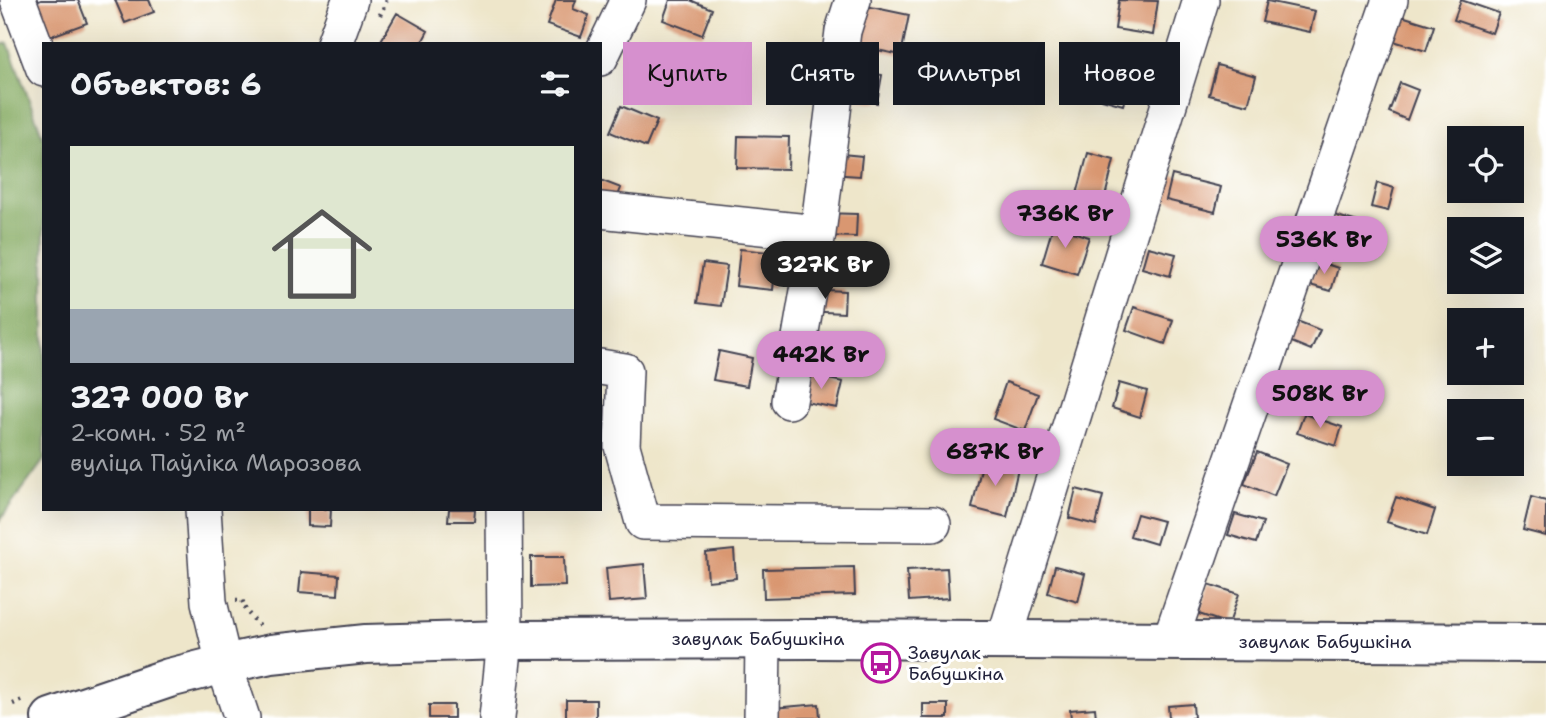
<!DOCTYPE html>
<html lang="ru">
<head>
<meta charset="utf-8">
<style>
  body { margin:0; font-family:"Shantell Sans",sans-serif; background:#20242c; color:#f1f3f6; height:100vh; display:flex; flex-direction:column; font-size:26px; white-space:nowrap }
  * { box-sizing:border-box; margin:0 }
  p { font-size:23px; color:#9ea1a6 }
  .icon { flex:none; width:38px; height:38px; fill:none; stroke:currentColor; stroke-width:2; stroke-linecap:round; stroke-linejoin:round }
  .map { position:relative; flex:1; overflow:hidden }
  .panel { position:absolute; left:42px; top:42px; width:560px; height:469px; display:flex; flex-direction:column; background:#171b24; border-radius:0px; box-shadow:0 7px 28px #0002 }
  .panel>* { flex:none }
  .hud { position:absolute; left:623px; top:42px; width:665px; height:63px; display:flex; gap:14px }
  .fabs { position:absolute; left:1447px; top:126px; display:grid; gap:14px }
  .fabs a { display:grid; place-items:center; width:77px; height:77px; border-radius:0px; background:#171b24; box-shadow:0 7px 28px #0002; font-size:35px }
  .price { position:absolute; translate:-50% -60px; padding:0 16px; border-radius:24px; background:#d690ce; color:#111; font-size:23px; line-height:46px; filter:drop-shadow(0 2px 4px #0008) }
  .price::after { content:''; position:absolute; left:50%; top:42px; width:21px; height:16px; margin-left:-10px; background:inherit; clip-path:polygon(0 0,100% 0,50% 100%) }
  .price.on { background:#222; color:#fff }
  ul { padding:0; list-style:none }
  li { display:grid; align-content:center; gap:14px; height:371px; padding:0 28px }
  li span { display:grid; place-items:center; height:217px; border-radius:0px; color:#555 }
  li>.icon { margin-inline-start:auto }
  span .icon { width:126px; height:126px; fill:#fffc; stroke-width:1 }
  li b { font-size:30px }
  h2 { display:flex; justify-content:space-between; align-items:center; height:84px; padding:0 28px; font-size:30px }
  .tag { padding:0 24px; border-radius:0px; background:#171b24; box-shadow:0 7px 28px #0002; font-size:24px; line-height:63px }
  .tag.on { background:#d690ce; color:#111 }
  .map>svg:first-child { display:block }
  .forest { fill:#83a95f; stroke:#52664d; stroke-width:2 }
  .building { fill:#d99771 }
  .lines { fill:none; stroke-linecap:round; stroke-linejoin:round }
  .minor-casing { stroke:#413f50; stroke-width:38 }
  .major-casing { stroke:#413f50; stroke-width:42 }
  .path { stroke:#413f50; stroke-width:4.5; stroke-dasharray:2 5; stroke-linecap:butt }
  .minor { stroke:#fff; stroke-width:35 }
  .major { stroke:#fff; stroke-width:38 }
  .labels { text-anchor:middle; dominant-baseline:central; stroke-width:6; stroke-linejoin:round; paint-order:stroke }
  .street-label { font-size:18px; fill:#22223b; stroke:#fff }
  .poi-label { font-size:18px; fill:#22223b; stroke:#fff; text-anchor:start }
</style>
</head>
<body>
<div class="map">
<svg width="1546" height="718" viewBox="0 0 1546 718">
  <rect width="100%" height="100%" fill="#fff"/>
  <filter id="ink" filterUnits="userSpaceOnUse"><feTurbulence type="fractalNoise" baseFrequency=".0143" numOctaves="2"/><feDisplacementMap in="SourceGraphic" scale="14" xChannelSelector="R" yChannelSelector="G"/><feConvolveMatrix kernelMatrix="1 2 1 2 8 2 1 2 1" color-interpolation-filters="sRGB"/></filter>
  <filter id="wash" filterUnits="userSpaceOnUse"><feTurbulence type="fractalNoise" baseFrequency=".00686" numOctaves="4" result="noise"/><feDisplacementMap in="SourceGraphic" scale="28" xChannelSelector="R" yChannelSelector="G"/><feGaussianBlur stdDeviation="1.57" result="paint"/><feColorMatrix in="noise" values="0 0 0 0 0 0 0 0 0 0 0 0 0 0 0 0 0 1.4 0 .05"/><feComposite in="paint" operator="in"/></filter>
  <g filter="url(#wash)">
    <rect width="100%" height="100%" fill="#eee6ca"/>
    <path class="forest" d="M 8,43 L 44,140 L 44,460 L 0,520 L 0,45 Z"/>
    <g id="blocks">
      <path class="building" d="M 41,0 L 78,0 L 87,23 L 49,37 L 36,2 Z
        M 115,0 L 149,0 L 154,12 L 125,23 Z
        M 556,0 L 576,0 L 573,9 L 589,15 L 581,37 L 547,25 Z
        M 670,0 L 690,0 L 712,9 L 702,35 L 663,20 Z
        M 1119,0 L 1158,1 L 1153,35 L 1115,29 Z
        M 1461,0 L 1499,13 L 1492,33 L 1454,20 Z
        M 1267,1 L 1315,11 L 1310,32 L 1262,22 Z
        M 866,6 L 909,15 L 901,55 L 858,46 Z
        M 397,13 L 428,31 L 421,44 L 379,44 Z
        M 1395,14 L 1434,26 L 1426,51 L 1387,39 Z
        M 642,55 L 679,70 L 671,92 L 633,77 Z
        M 1114,59 L 1135,66 L 1123,105 L 1102,99 Z
        M 1217,65 L 1256,76 L 1248,105 L 1209,95 Z
        M 848,69 L 882,75 L 877,103 L 843,97 Z
        M 1400,83 L 1418,90 L 1407,120 L 1389,112 Z
        M 621,106 L 657,121 L 646,147 L 610,132 Z
        M 738,136 L 789,137 L 788,169 L 737,168 Z
        M 831,153 L 862,156 L 860,176 L 830,174 Z
        M 1088,153 L 1114,160 L 1104,201 L 1077,194 Z
        M 1172,175 L 1221,187 L 1215,212 L 1166,200 Z
        M 600,180 L 621,188 L 612,211 L 600,207 Z
        M 1377,183 L 1394,188 L 1388,211 L 1371,207 Z
        M 822,213 L 857,214 L 856,237 L 822,236 Z
        M 1334,215 L 1371,226 L 1365,248 L 1328,238 Z
        M 1053,226 L 1089,237 L 1077,274 L 1042,263 Z
        M 1148,247 L 1176,254 L 1170,276 L 1142,268 Z
        M 740,249 L 777,253 L 773,290 L 736,286 Z
        M 1317,261 L 1338,268 L 1331,291 L 1310,285 Z
        M 703,263 L 727,266 L 721,306 L 697,303 Z
        M 806,289 L 845,291 L 844,313 L 805,311 Z
        M 1134,307 L 1173,320 L 1165,344 L 1126,330 Z
        M 1297,321 L 1320,330 L 1311,350 L 1289,341 Z
        M 719,351 L 752,358 L 747,386 L 713,380 Z
        M 805,374 L 843,382 L 837,408 L 800,401 Z
        M 1006,382 L 1038,394 L 1025,431 L 993,419 Z
        M 1119,383 L 1147,391 L 1140,417 L 1112,408 Z
        M 1304,414 L 1342,427 L 1336,446 L 1297,433 Z
        M 1257,452 L 1287,464 L 1274,496 L 1244,484 Z
        M 983,460 L 1018,469 L 1007,517 L 972,508 Z
        M 1076,489 L 1103,496 L 1096,525 L 1069,518 Z
        M 1396,497 L 1435,510 L 1427,535 L 1387,522 Z
        M 1531,497 L 1546,501 L 1546,536 L 1523,530 Z
        M 308,509 L 331,509 L 330,527 L 308,526 Z
        M 449,509 L 475,509 L 474,521 L 448,521 Z
        M 1137,514 L 1163,521 L 1156,544 L 1130,536 Z
        M 1235,514 L 1263,522 L 1256,543 L 1228,535 Z
        M 734,550 L 736,578 L 708,581 L 706,553 Z
        M 531,557 L 564,557 L 565,586 L 531,587 Z
        M 644,564 L 647,599 L 609,602 L 606,568 Z
        M 1055,566 L 1085,574 L 1078,602 L 1048,593 Z
        M 854,567 L 855,595 L 764,598 L 763,569 Z
        M 947,568 L 949,598 L 909,601 L 907,570 Z
        M 301,572 L 339,575 L 338,595 L 299,592 Z
        M 1208,584 L 1239,594 L 1229,624 L 1199,614 Z
        M 566,700 L 596,700 L 596,718 L 566,718 Z
        M 819,704 L 820,718 L 774,718 L 773,708 Z
        M 923,704 L 948,704 L 948,718 L 923,718 Z
        M 1193,704 L 1194,718 L 1169,718 L 1168,706 Z
        M 429,705 L 454,705 L 454,718 L 429,718 Z
        M 1095,708 L 1096,718 L 1071,718 L 1070,710 Z"/>
    </g>
  </g>
  <g filter="url(#ink)">
    <use href="#blocks" fill-opacity="0" stroke="#413f50" stroke-width="2"/>
    <g class="lines">
      <g class="minor-casing">
        <path id="minor" d="M 18,0 L 44,69
          M 334,44 L 350,0
          M 600,58 L 628,0
          M 600,210 L 818,233
          M 600,367 L 625,371 L 622,446 L 643,522 L 933,524
          M 789,401 L 818,233 L 843,31 L 853,0
          M 203,509 L 209,602 L 224,664 L 242,718
          M 1004,641 L 1201,0
          M 1170,641 L 1390,0
          M 497,718 L 505,640 L 504,509
          M 762,718 L 763,640"/>
      </g>
      <g class="major-casing">
        <path id="major" d="M 51,718 L 169,678 L 224,664 L 271,654 L 366,644 L 505,640 L 813,639 L 1546,643"/>
      </g>
      <path class="path" d="M 380,15 L 387,0
        M 236,600 L 242,600 L 247,612 L 259,625
        M 13,704 L 25,699"/>
      <use href="#minor" class="minor"/>
      <use href="#major" class="major"/>
    </g>
  </g>
  <defs>
    <g id="bus-ring" transform="scale(2.0125)"><circle r="9.5" fill="#fff" stroke="#b5179e" stroke-width="1.5"/><path d="M-5-6H5V4H4V6H2V4H-2V6H-4V4H-5ZM-3.5-4V0h7V-4ZM-3.5 1.2v1.5H-2V1.2ZM2 1.2v1.5H3.5V1.2Z" fill="#b5179e"/></g>
  </defs>
  <g fill-rule="evenodd">
    <use href="#bus-ring" x="881" y="663"/>
  </g>
  <g class="labels">
    <g class="street-label">
      <text x="758" y="639">завулак Бабушкіна</text>
      <text x="1325" y="642">завулак Бабушкіна</text>
    </g>
    <g class="poi-label">
      <text x="908" y="653">Завулак<tspan x="908" dy="21">Бабушкіна</tspan></text>
    </g>
  </g>
</svg>
<div class="fabs">
<a><svg class="icon" aria-label="locate" viewBox="0 0 24 24"><circle cx="12" cy="12" r="6"/><path d="M12 2v4M12 18v4M2 12h4M18 12h4"/></svg></a>
<a><svg class="icon" aria-label="layers" viewBox="0 0 24 24"><path d="M12 4l9 5-9 5-9-5zM3 14l9 5 9-5"/></svg></a>
<a>+</a>
<a>−</a>
</div>
<b class="price" style="left:1065px;top:250px">736K Br</b>
<b class="price" style="left:1324px;top:276px">536K Br</b>
<b class="price on" style="left:825px;top:301px">327K Br</b>
<b class="price" style="left:821px;top:391px">442K Br</b>
<b class="price" style="left:1320px;top:430px">508K Br</b>
<b class="price" style="left:995px;top:488px">687K Br</b>
<div class="hud">
<a class="tag on">Купить</a>
<a class="tag">Снять</a>
<a class="tag">Фильтры</a>
<a class="tag">Новое</a>
</div>
<section class="panel">
<h2>Объектов: 6<svg class="icon" aria-label="filters" viewBox="0 0 24 24"><path d="M4 7h16M4 17h16"/><circle cx="9" cy="7" r="2"/><circle cx="15" cy="17" r="2"/></svg></h2>
<ul>
<li><span style="background:linear-gradient(#dfe7d0 75%,#9aa5b1 0)"><svg class="icon" aria-label="home" viewBox="0 0 24 24"><path d="M3 11l9-7 9 7M6 9v11h12V9"/></svg></span><div><b>327 000 Br</b><p>2-комн. · 52 m²</p><p>вуліца Паўліка Марозова</p></div></li>
</ul>
</section>
</div>
</body>
</html>
